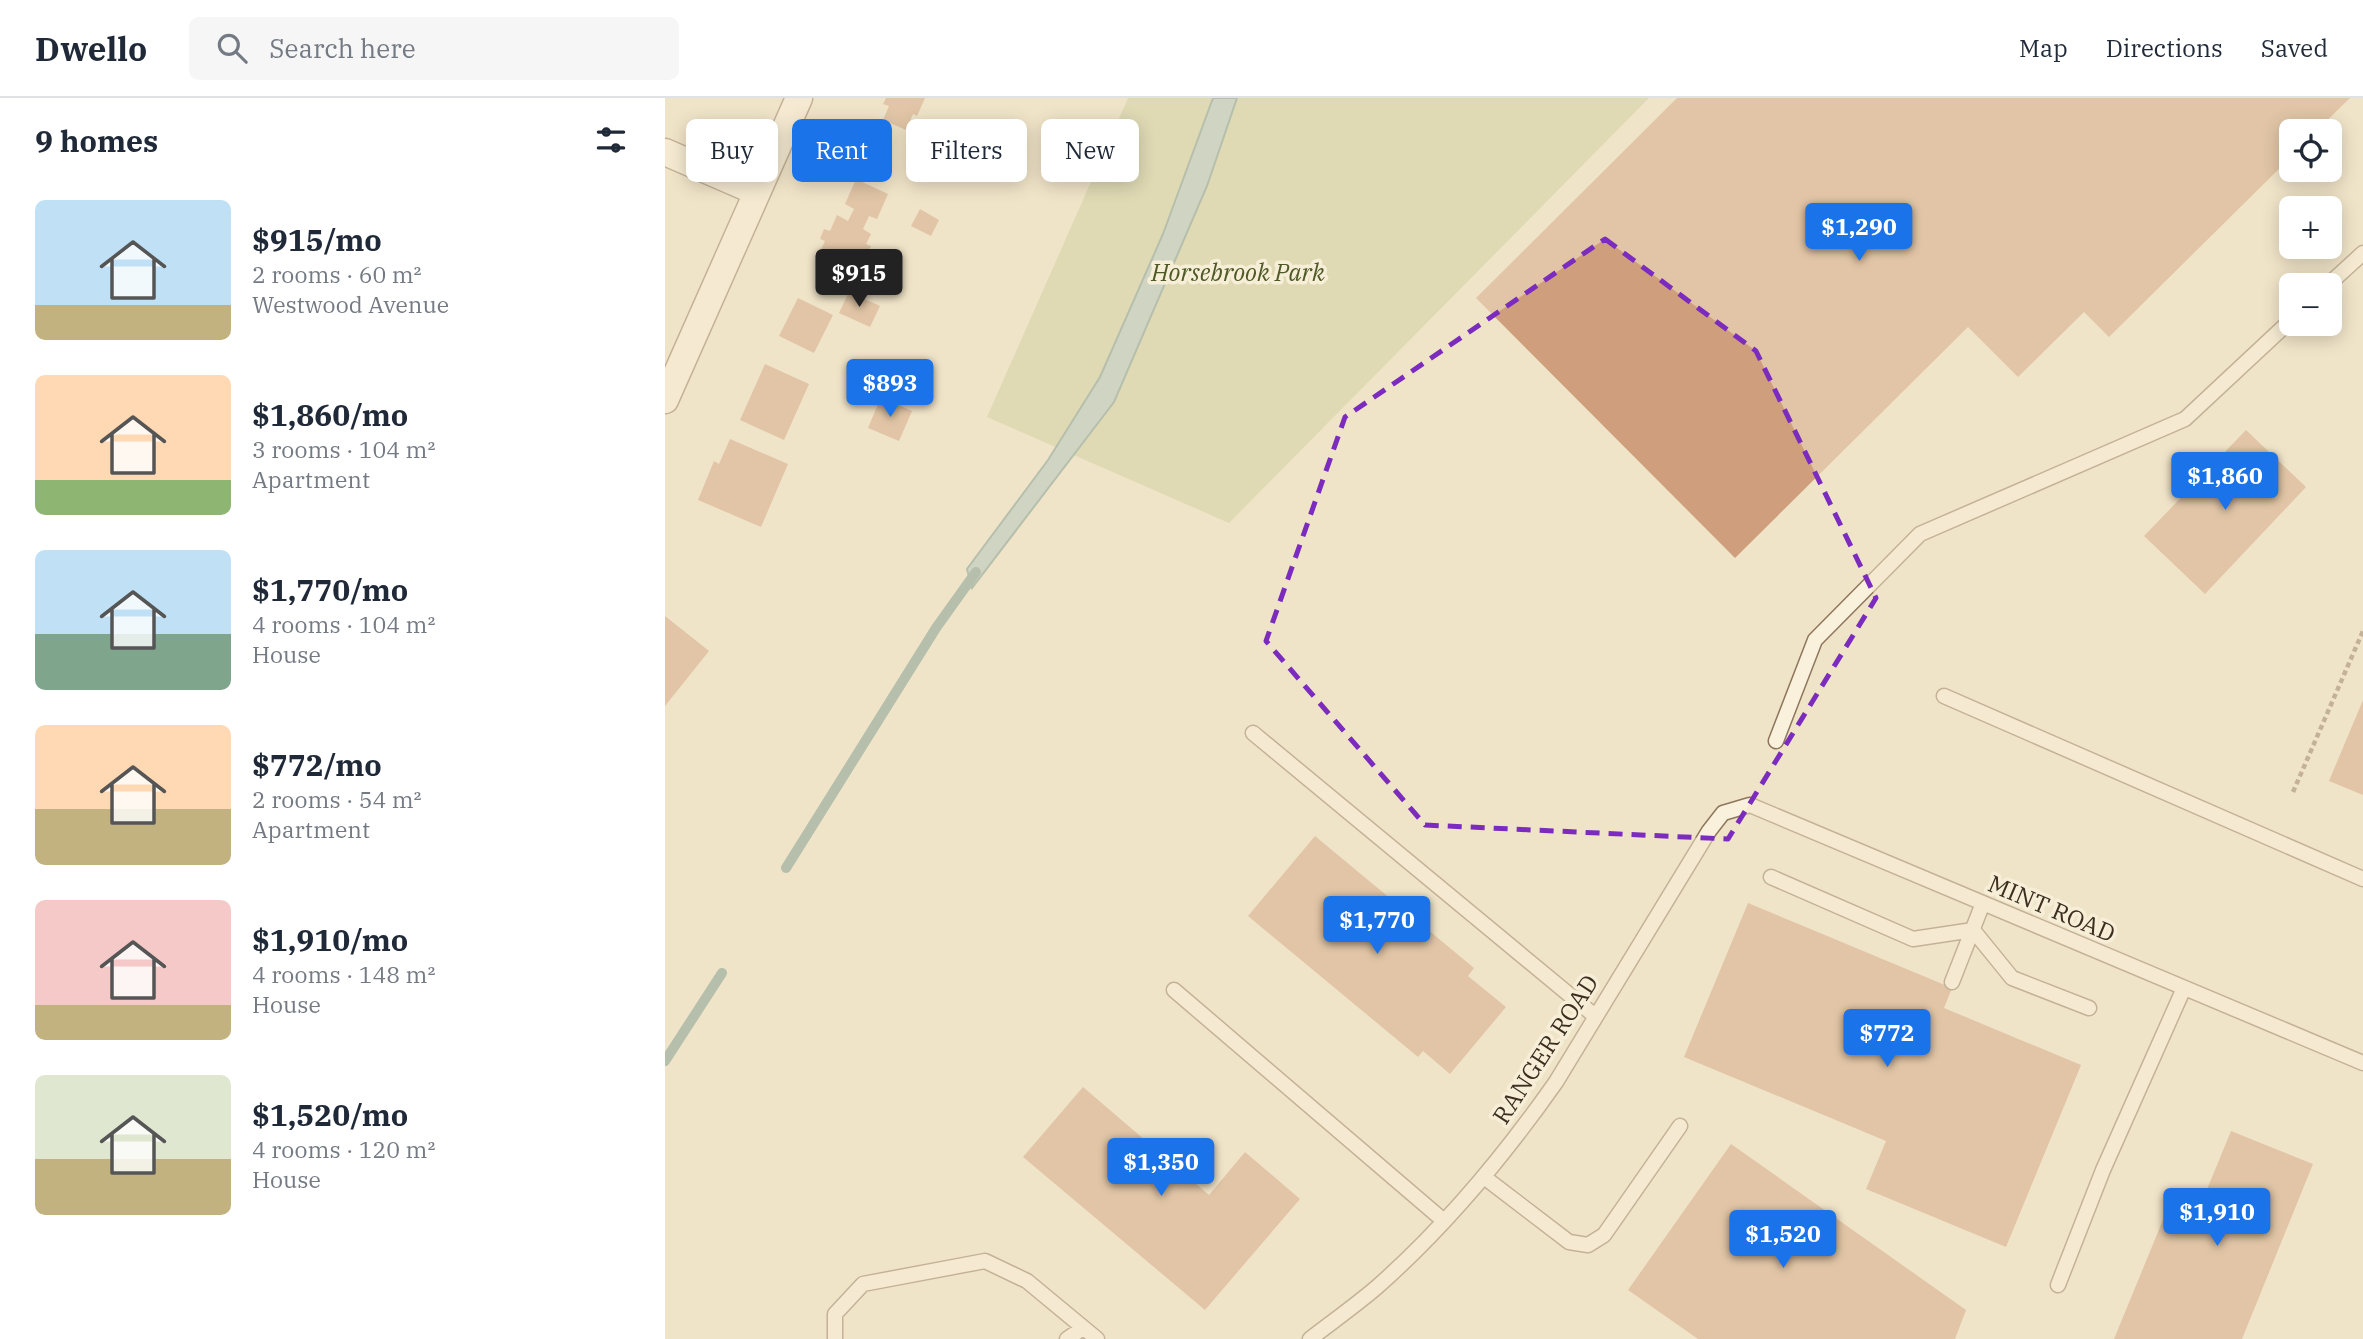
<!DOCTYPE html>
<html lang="en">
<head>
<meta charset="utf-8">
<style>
  body { margin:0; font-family:"IBM Plex Serif",serif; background:#f6f6f7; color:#1f2937; height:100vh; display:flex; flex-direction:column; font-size:26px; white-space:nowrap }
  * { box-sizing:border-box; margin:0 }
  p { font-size:23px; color:#747a83 }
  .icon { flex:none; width:38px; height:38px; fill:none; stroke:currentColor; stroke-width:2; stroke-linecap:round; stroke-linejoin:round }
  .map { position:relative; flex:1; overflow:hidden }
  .drawer { display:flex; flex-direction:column; background:#fff; width:665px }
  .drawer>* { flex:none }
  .banner { position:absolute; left:21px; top:21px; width:665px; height:63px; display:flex; gap:14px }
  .fabs { position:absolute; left:1614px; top:21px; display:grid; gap:14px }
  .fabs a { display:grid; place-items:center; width:63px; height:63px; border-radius:10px; background:#fff; box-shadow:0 4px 18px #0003; font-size:35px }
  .price { position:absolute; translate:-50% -60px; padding:0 16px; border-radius:7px; background:#1a73e8; color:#fff; font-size:23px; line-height:46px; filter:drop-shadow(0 2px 4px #0008) }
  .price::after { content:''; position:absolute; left:50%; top:42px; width:21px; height:16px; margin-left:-10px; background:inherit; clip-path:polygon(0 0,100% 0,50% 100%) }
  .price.current { background:#222; color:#fff }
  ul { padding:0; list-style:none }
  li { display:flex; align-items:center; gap:21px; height:175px; padding:0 35px }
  li span { display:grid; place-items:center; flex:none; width:196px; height:140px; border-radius:10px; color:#555 }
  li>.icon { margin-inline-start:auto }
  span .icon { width:84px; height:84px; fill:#fffc; stroke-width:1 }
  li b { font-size:30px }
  h2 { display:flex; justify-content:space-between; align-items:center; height:84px; padding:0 35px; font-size:30px }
  .pill { padding:0 24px; border-radius:10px; background:#fff; box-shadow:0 4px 18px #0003; font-size:24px; line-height:63px }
  .pill.current { background:#1a73e8; color:#fff }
  header { display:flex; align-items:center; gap:42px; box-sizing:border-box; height:98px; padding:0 35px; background:#fff; border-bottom:2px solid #e0e1e3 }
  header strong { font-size:33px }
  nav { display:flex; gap:38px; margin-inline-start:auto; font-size:24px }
  .search { width:490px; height:63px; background:#f6f6f7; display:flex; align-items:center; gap:18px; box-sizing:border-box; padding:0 24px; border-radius:10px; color:#747a83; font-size:26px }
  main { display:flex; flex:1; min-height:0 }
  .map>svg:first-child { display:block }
  .green { fill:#c9cf9b }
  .water { fill:#a9c4bc; stroke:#6f938a; stroke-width:2 }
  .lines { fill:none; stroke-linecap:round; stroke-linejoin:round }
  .stream { stroke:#6f938a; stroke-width:10 }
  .building { fill:#cf9f7d }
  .service-casing { stroke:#8d765c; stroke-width:17 }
  .minor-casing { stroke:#8d765c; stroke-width:29 }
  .path { stroke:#8d765c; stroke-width:4.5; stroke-dasharray:5 3.5; stroke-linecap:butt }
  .service { stroke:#faf1dc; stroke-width:14 }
  .minor { stroke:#faf1dc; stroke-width:26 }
  .marked { fill:none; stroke:#7b2cbf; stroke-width:5; stroke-dasharray:14 9; stroke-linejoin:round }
  .labels { text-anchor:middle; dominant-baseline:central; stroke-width:7; stroke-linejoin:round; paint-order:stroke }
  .park-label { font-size:24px; font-style:italic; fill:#4d5a26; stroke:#f7eed8 }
  .street-label { font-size:24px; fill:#3d2e20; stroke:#f7eed8 }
</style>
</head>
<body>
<header>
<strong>Dwello</strong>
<div class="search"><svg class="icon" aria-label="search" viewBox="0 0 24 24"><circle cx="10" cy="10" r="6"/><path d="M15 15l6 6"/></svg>Search here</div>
<nav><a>Map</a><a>Directions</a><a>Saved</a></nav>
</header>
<main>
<section class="drawer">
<h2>9 homes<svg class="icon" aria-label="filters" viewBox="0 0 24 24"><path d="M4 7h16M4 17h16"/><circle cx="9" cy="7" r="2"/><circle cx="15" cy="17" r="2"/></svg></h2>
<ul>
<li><span style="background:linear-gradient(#bfe0f5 75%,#c2b280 0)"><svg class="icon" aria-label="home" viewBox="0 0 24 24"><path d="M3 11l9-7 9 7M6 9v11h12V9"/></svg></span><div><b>$915/mo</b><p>2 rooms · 60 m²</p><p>Westwood Avenue</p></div></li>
<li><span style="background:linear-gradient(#ffd9b3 75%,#8fb573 0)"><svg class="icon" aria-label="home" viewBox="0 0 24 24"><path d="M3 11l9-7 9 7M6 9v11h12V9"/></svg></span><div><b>$1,860/mo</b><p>3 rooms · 104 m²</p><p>Apartment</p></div></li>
<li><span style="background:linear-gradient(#bfe0f5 60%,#7fa58c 0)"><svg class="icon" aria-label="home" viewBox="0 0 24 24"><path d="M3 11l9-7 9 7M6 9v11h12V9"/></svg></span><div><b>$1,770/mo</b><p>4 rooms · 104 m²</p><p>House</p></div></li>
<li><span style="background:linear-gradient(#ffd9b3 60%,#c2b280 0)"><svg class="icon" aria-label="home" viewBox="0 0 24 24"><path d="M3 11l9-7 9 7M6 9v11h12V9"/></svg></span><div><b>$772/mo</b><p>2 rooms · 54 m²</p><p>Apartment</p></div></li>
<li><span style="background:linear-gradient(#f6c9c9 75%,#c2b280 0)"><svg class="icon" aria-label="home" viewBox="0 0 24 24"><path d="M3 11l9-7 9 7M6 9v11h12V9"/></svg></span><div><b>$1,910/mo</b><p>4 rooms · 148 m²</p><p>House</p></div></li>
<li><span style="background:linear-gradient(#dfe7d0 60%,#c2b280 0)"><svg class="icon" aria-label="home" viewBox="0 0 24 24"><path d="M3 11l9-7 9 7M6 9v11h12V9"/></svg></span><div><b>$1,520/mo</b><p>4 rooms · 120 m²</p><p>House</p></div></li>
</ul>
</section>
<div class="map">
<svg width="1698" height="1241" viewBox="0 0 1698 1241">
  <rect width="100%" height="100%" fill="#f0e4c8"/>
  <path class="green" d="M 463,0 L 984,0 L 564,425 L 322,319 Z"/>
  <path class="water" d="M 548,0 L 572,0 L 542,88 L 449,304 L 307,490 L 302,471 L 383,362 L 435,279 L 498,136 Z"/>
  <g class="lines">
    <path class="stream" d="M 121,770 L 271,530 L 311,474
      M 0,963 L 57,875"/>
  </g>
  <path class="building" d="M 221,0 L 260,0 L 252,18 L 248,16 L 241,32 L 218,22 L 224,8 L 218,6 Z
    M 1012,0 L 1685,0 L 1651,33 L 1626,33 L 1626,59 L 1444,239 L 1419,214 L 1353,279 L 1303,229 L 1070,460 L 811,200 Z
    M 191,81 L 223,96 L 212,121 L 204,118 L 198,131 L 206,136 L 201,146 L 206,148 L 202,157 L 198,154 L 187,177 L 152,160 L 160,143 L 155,141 L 159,131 L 165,133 L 172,117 L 183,123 L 189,111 L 180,106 Z
    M 255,111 L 274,122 L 266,138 L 246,128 Z
    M 184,194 L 215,208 L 205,229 L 174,215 Z
    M 133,200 L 168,217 L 149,255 L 114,238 Z
    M 100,266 L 144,286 L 119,342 L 75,322 Z
    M 216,299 L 247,313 L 234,343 L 203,330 Z
    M 1581,332 L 1641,389 L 1540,496 L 1479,438 Z
    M 65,341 L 123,366 L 96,429 L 33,402 L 49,363 L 54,366 Z
    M 0,518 L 44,553 L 0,608 Z
    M 1698,602 L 1698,697 L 1664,683 Z
    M 650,738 L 809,870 L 803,878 L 841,909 L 785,976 L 758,953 L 753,959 L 583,818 Z
    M 1083,805 L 1287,890 L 1279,910 L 1416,967 L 1341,1149 L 1201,1091 L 1221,1043 L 1019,959 Z
    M 418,989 L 544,1097 L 580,1054 L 635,1101 L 540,1212 L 358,1059 Z
    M 1566,1033 L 1648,1066 L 1577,1241 L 1449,1241 L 1509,1095 L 1536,1106 Z
    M 1066,1046 L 1301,1212 L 1290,1241 L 1033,1241 L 963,1192 Z"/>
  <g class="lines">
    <g class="service-casing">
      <path id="service" d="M 1663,187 L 1698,155
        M 1279,598 L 1698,781
        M 588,635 L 930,918
        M 1111,643 L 1150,542 L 1255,436 L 1520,321 L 1626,222
        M 1106,779 L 1248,841 L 1308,832 L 1347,880 L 1424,910
        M 1287,884 L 1318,805
        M 509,892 L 779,1123
        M 819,1079 L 904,1144 L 923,1147 L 939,1137 L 1015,1028
        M 1393,1187 L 1438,1072 L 1519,890
        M 170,1241 L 170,1216 L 198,1186 L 320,1163 L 362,1183 L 432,1241
        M 402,1241 L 418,1230
        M 645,1241 C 667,1224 691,1207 712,1189 C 780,1129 839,1058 891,984 L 1044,733 L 1058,715 L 1085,707 L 1698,965"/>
    </g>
    <g class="minor-casing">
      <path id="minor" d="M 0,54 L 92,94
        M 0,302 L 134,0"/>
    </g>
    <path class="path" d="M 1628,694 L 1698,533"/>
    <use href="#service" class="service"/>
    <use href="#minor" class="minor"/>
  </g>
  <path d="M0 0H1698V1241H0ZM 940,141 L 1091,253 L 1211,500 L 1063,741 L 760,727 L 601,543 L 680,319 Z" fill="#f0e4c8" fill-opacity=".55" fill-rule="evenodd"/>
  <path class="marked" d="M 940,141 L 1091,253 L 1211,500 L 1063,741 L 760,727 L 601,543 L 680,319 Z"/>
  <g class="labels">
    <g class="park-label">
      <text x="573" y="174">Horsebrook Park</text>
    </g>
    <g class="street-label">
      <text transform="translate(1387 810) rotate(23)">MINT ROAD</text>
      <text transform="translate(880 951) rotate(-57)">RANGER ROAD</text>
    </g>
  </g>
</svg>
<div class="fabs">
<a><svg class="icon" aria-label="locate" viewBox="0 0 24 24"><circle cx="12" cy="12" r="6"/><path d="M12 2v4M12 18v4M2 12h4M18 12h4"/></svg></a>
<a>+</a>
<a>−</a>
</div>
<b class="price" style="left:1194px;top:165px">$1,290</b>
<b class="price current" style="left:194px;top:211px">$915</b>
<b class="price" style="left:225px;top:321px">$893</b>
<b class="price" style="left:1560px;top:414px">$1,860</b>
<b class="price" style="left:712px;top:858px">$1,770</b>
<b class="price" style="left:1222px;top:971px">$772</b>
<b class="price" style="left:496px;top:1100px">$1,350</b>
<b class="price" style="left:1552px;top:1150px">$1,910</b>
<b class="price" style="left:1118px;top:1172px">$1,520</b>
<div class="banner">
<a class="pill">Buy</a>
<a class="pill current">Rent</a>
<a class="pill">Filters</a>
<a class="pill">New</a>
</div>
</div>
</main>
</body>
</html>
